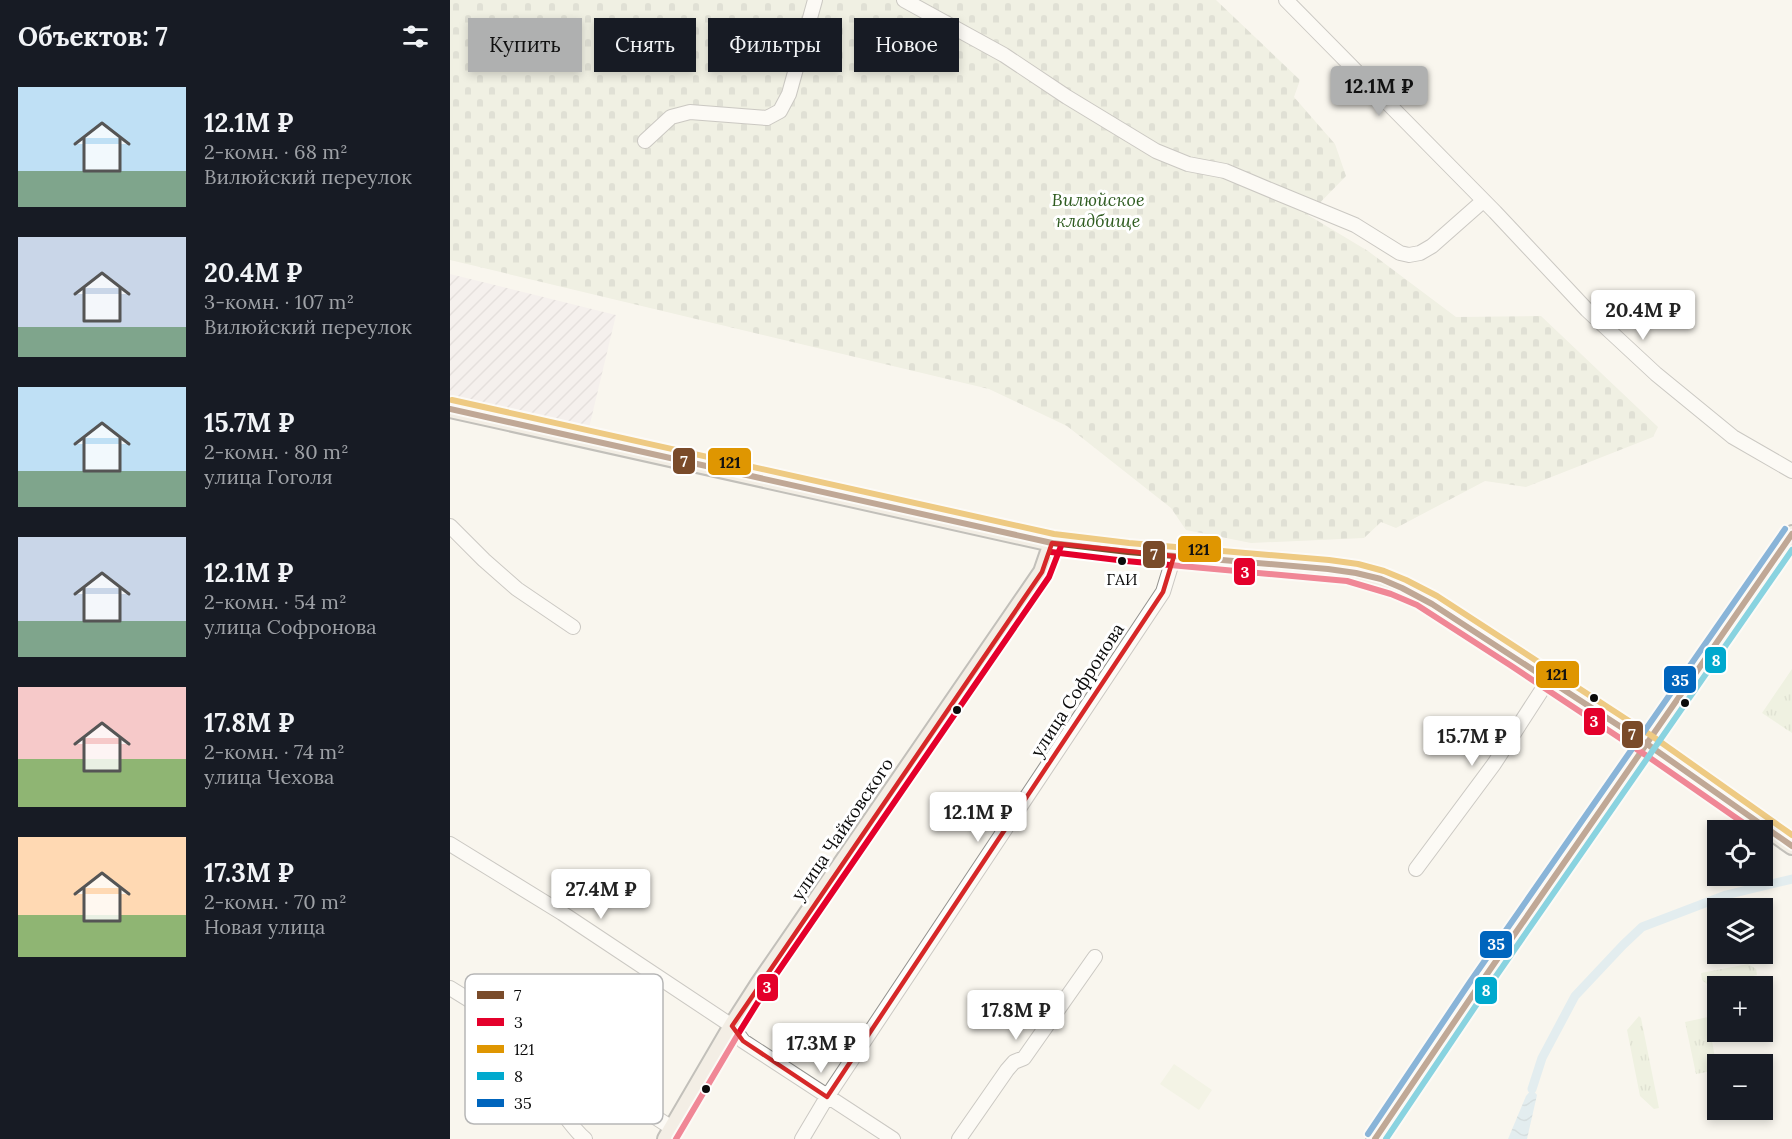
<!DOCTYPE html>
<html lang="ru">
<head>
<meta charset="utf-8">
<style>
  body { margin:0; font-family:Lora,serif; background:#20242c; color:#f1f3f6; height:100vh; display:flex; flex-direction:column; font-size:22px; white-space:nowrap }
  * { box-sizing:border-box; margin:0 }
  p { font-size:20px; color:#9ea1a6 }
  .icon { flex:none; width:33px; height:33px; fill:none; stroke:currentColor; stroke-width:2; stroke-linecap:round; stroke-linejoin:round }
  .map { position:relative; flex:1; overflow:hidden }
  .drawer { display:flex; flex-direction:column; background:#171b24; width:450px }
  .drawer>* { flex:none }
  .top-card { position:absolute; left:18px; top:18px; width:570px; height:54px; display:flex; gap:12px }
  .tools { position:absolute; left:1257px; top:820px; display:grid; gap:12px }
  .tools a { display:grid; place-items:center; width:66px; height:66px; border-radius:0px; background:#171b24; box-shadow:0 3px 9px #0003; font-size:30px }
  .price { position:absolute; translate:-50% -51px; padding:0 14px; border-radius:6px; background:#fff; color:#222; font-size:20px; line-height:39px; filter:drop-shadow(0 2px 3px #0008) }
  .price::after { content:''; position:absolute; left:50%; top:36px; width:18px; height:14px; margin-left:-9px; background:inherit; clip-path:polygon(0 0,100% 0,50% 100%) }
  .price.on { background:#afb0b0; color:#111 }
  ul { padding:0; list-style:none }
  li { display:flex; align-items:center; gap:18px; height:150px; padding:0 18px }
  li span { display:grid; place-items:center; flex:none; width:168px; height:120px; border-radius:0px; color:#555 }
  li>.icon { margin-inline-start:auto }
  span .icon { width:72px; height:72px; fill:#fffc; stroke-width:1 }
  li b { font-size:26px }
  h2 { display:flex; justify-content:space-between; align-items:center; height:72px; padding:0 18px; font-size:26px }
  .tag { padding:0 21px; border-radius:0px; background:#171b24; box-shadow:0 3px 9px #0003; font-size:21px; line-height:54px }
  .tag.on { background:#afb0b0; color:#111 }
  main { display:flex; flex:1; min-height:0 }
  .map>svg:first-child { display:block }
  .industrial { fill:url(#industrial-furrows) }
  .cemetery { fill:url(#cemetery-stones) }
  .park { fill:url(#park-tufts) }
  .pitch { fill:#ebf0d9 }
  .water { fill:url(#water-waves) }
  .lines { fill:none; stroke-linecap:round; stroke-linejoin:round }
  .canal { stroke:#c8e3ef; stroke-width:9 }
  .minor-casing { stroke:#92918d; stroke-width:16 }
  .major-casing { stroke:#7f7e7a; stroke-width:20 }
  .minor { stroke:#fefefc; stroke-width:14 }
  .major { stroke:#eae5d9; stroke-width:16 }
  .bus-1-casing { stroke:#fff; stroke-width:10 }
  .bus-2-casing { stroke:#fff; stroke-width:10 }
  .bus-3-casing { stroke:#fff; stroke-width:10 }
  .bus-4-casing { stroke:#fff; stroke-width:10 }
  .bus-5-casing { stroke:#fff; stroke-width:10 }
  .bus-1 { stroke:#7a4b2a; stroke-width:6 }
  .bus-2 { stroke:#e4002b; stroke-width:6 }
  .bus-3 { stroke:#df9601; stroke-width:6 }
  .bus-4 { stroke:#00a9ce; stroke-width:6 }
  .bus-5 { stroke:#0065bd; stroke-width:6 }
  .marked { fill:none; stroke:#d62828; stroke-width:4.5; stroke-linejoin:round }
  .bus-dot { fill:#0b0b0b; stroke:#fff; stroke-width:2 }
  .labels { text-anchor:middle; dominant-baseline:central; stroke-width:6; stroke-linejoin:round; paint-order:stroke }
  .bus-label { font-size:16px; fill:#0b0b0b; stroke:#fff }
  .park-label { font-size:18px; font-style:italic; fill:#2f5c21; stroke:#fff }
  .street-label { font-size:18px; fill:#0b0b0b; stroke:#fff }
  .key { fill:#fff; stroke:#b6b6b6; stroke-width:1.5 }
  .key-label { font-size:16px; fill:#0b0b0b }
  .line-badge { stroke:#fff; stroke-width:2 }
  .badge-label { font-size:16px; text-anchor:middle; font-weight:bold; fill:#fff }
  .pale-badge-label { font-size:16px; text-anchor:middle; font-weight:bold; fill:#111 }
</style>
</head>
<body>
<main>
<section class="drawer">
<h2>Объектов: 7<svg class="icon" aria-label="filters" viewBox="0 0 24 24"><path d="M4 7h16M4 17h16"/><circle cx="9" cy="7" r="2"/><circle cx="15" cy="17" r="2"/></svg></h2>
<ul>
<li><span style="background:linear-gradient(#bfe0f5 70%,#7fa58c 0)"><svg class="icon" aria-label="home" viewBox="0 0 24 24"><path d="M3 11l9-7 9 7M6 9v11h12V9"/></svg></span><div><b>12.1M ₽</b><p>2-комн. · 68 m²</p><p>Вилюйский переулок</p></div></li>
<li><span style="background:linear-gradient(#c9d6e8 75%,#7fa58c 0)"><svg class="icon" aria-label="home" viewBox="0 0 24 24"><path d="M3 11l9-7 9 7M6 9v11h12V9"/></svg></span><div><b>20.4M ₽</b><p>3-комн. · 107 m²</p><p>Вилюйский переулок</p></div></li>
<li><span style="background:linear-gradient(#bfe0f5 70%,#7fa58c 0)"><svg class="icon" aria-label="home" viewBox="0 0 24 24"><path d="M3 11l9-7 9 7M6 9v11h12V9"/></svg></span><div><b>15.7M ₽</b><p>2-комн. · 80 m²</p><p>улица Гоголя</p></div></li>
<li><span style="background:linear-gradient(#c9d6e8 70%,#7fa58c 0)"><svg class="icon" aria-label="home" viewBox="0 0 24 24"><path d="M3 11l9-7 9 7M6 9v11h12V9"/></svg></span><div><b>12.1M ₽</b><p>2-комн. · 54 m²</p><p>улица Софронова</p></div></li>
<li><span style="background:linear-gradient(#f6c9c9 60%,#8fb573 0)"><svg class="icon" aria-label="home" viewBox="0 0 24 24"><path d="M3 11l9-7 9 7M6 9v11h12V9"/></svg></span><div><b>17.8M ₽</b><p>2-комн. · 74 m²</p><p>улица Чехова</p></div></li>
<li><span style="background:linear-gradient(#ffd9b3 65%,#8fb573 0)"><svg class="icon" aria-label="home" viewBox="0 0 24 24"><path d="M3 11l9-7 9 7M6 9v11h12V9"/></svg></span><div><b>17.3M ₽</b><p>2-комн. · 70 m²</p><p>Новая улица</p></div></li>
</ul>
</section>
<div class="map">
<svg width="1342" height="1139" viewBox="0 0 1342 1139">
  <defs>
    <pattern id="industrial-furrows" width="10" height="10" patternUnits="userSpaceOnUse" patternTransform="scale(1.5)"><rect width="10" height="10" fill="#f0e9eb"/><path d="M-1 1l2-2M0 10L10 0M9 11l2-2" fill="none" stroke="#ccc6c8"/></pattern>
    <pattern id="cemetery-stones" width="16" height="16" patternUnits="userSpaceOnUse" patternTransform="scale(1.5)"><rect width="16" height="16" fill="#e4e8d4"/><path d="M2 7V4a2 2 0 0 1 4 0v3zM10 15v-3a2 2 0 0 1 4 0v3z" fill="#c2c6b5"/></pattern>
    <pattern id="park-tufts" width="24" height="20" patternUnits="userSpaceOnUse" patternTransform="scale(1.5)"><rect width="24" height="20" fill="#e2ecd0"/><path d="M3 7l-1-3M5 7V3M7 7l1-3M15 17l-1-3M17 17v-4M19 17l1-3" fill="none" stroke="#c1c9b1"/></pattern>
    <pattern id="water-waves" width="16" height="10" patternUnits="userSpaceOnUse" patternTransform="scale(1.5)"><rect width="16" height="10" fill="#c8e3ef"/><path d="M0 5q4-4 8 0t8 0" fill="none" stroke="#aac1cc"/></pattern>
  </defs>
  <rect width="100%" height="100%" fill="#f9f6ee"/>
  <path class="industrial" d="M 0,274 L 166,315 L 139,428 L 0,398 Z"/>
  <path class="cemetery" d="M 0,0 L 766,0 L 850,80 L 844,97 L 885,144 L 896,176 L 858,215 L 918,251 L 1006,317 L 1091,316 L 1208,427 L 1203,437 L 1076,487 L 1035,481 L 946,528 L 931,522 L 914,538 L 801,543 L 736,530 L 721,508 L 617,426 L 539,389 L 0,260 Z"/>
  <path class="park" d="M 1342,669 L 1342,733 L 1312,713 Z
    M 1298,964 L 1306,969 L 1307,975 L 1259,986 L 1252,980 L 1251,973 Z
    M 1189,1016 L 1191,1018 L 1209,1108 L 1204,1109 L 1190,1096 L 1177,1030 Z
    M 1258,1017 L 1267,1070 L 1246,1074 L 1235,1022 Z"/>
  <path class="pitch" d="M 724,1064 L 762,1090 L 749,1110 L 710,1084 Z"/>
  <path class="water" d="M 1082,1089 L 1087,1095 L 1077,1139 L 1058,1139 L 1076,1096 Z"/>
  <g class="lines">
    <path class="canal" d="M 1082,1089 L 1092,1058 L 1125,996 L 1173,945 L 1192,927 L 1276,895 L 1342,879"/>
    <g class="minor-casing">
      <path id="minor" d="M 454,0 L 554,55 L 617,97 L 706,151 L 738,164 L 775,171 L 825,192 L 905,225 L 950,253 L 959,255 L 970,253 L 982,246 L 1033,201
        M 836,0 L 1045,212 L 1137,310 L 1206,374 L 1283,437 L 1342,471
        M 195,141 L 221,117 L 240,112 L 317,118 L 330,111 L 339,94 L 365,0
        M 0,526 L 34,560 L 67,589 L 123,627
        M 0,844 L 112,913 L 282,1026 L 293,1041 L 443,1139
        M 966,869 L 1044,764 L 1099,679
        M 0,988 L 140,1075 L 222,1128
        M 62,1080 C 72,1085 84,1088 93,1094 C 110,1104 119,1126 135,1139
        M 352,1139 L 377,1097 L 713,592 L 724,556
        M 509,1139 L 557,1070 L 564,1062 L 574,1058 L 645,957"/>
    </g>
    <g class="major-casing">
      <path id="major" d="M 0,409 L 602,543 C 670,553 738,557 806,563 C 844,566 883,567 920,576 C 950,584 976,600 1001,616 L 1197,744 L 1342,846
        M 216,1139 L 282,1026 L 309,984 L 592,572 L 602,543
        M 925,1139 C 1060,935 1204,737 1342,534"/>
    </g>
    <use href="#minor" class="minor"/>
    <use href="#major" class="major"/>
    <g class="bus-1-casing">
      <path id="bus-1" d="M 0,409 L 602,543 L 678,552 L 878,569 L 906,573 L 931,579 L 952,588 L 982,604 L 1197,744 L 1342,846
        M 925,1139 L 1028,987 L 1342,534"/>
    </g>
    <g class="bus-2-casing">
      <path id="bus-2" d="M 601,552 L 676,561 L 897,581 L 941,594 L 967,605 L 1060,665 L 1200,758 L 1305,831
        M 226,1139 L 290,1031 L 316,989 L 599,577 L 611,546"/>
    </g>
    <g class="bus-3-casing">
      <path id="bus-3" d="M 2,400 L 604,534 L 679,543 L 879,560 L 908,564 L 934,571 L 956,580 L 987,596 L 1202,736 L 1342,835"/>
    </g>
    <g class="bus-4-casing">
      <path id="bus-4" d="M 936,1139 L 1035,992 L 1342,550"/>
    </g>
    <g class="bus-5-casing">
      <path id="bus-5" d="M 918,1134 L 1020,982 L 1335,529"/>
    </g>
    <use href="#bus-1" class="bus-1"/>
    <use href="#bus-2" class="bus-2"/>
    <use href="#bus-3" class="bus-3"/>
    <use href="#bus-4" class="bus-4"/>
    <use href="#bus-5" class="bus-5"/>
  </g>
  <path d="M0 0H1342V1139H0ZM 602,543 L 724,556 L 713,592 L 377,1097 L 293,1041 L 282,1026 L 592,572 Z" fill="#f9f6ee" fill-opacity=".55" fill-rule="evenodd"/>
  <path class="marked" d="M 602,543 L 724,556 L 713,592 L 377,1097 L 293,1041 L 282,1026 L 592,572 Z"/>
  <g class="bus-dot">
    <circle cx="672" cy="561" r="5"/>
    <circle cx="1144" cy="698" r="5"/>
    <circle cx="1235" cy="703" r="5"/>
    <circle cx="507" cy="710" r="5"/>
    <circle cx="256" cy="1089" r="5"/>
  </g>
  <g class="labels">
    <g class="bus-label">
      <text x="672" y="579">ГАИ</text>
    </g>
    <g class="park-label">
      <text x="648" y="199">Вилюйское<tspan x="648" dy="21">кладбище</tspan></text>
    </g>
    <g class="street-label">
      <text transform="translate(627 690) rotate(-57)">улица Софронова</text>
      <text transform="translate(392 829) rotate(-56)">улица Чайковского</text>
    </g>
  </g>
  <rect x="15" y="974" width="198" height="150" rx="9" class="key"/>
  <rect x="27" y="991" width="27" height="8" fill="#7a4b2a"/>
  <rect x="27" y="1018" width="27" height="8" fill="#e4002b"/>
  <rect x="27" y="1045" width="27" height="8" fill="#df9601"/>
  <rect x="27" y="1072" width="27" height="8" fill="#00a9ce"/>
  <rect x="27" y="1099" width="27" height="8" fill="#0065bd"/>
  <g class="key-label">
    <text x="64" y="1001">7</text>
    <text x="64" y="1028">3</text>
    <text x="64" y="1055">121</text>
    <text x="64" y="1082">8</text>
    <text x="64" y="1109">35</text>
  </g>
  <g class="line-badge">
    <rect x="222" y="447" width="24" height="28" rx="6" fill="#7a4b2a"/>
    <rect x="257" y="447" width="45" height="29" rx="6" fill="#df9601"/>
    <rect x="727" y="535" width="45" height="28" rx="6" fill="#df9601"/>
    <rect x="692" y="540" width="24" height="29" rx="6" fill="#7a4b2a"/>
    <rect x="783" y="557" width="23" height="29" rx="6" fill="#e4002b"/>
    <rect x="1254" y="646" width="23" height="28" rx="6" fill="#00a9ce"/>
    <rect x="1085" y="660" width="45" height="29" rx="6" fill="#df9601"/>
    <rect x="1213" y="665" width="34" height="29" rx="6" fill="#0065bd"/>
    <rect x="1133" y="707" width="23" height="29" rx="6" fill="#e4002b"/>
    <rect x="1171" y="720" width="23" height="29" rx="6" fill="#7a4b2a"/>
    <rect x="1029" y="930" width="34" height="29" rx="6" fill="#0065bd"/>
    <rect x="306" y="973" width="23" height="29" rx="6" fill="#e4002b"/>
    <rect x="1024" y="976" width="24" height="29" rx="6" fill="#00a9ce"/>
  </g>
  <g class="badge-label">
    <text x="234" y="467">7</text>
    <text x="704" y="560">7</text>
    <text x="795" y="578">3</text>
    <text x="1266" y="666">8</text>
    <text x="1230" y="686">35</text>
    <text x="1144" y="727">3</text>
    <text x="1182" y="740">7</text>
    <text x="1046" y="950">35</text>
    <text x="317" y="993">3</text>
    <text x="1036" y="996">8</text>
  </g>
  <g class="pale-badge-label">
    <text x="280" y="468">121</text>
    <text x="749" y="555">121</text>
    <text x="1107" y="680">121</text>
  </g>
</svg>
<div class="tools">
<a><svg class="icon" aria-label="locate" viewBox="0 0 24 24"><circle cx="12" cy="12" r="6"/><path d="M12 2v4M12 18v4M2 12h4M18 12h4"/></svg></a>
<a><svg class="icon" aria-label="layers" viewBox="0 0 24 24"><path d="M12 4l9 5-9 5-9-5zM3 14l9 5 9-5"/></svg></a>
<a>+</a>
<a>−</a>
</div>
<b class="price on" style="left:929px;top:117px">12.1M ₽</b>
<b class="price" style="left:1193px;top:341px">20.4M ₽</b>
<b class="price" style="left:1022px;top:767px">15.7M ₽</b>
<b class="price" style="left:528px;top:843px">12.1M ₽</b>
<b class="price" style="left:151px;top:920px">27.4M ₽</b>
<b class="price" style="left:566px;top:1041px">17.8M ₽</b>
<b class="price" style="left:371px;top:1074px">17.3M ₽</b>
<div class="top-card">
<a class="tag on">Купить</a>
<a class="tag">Снять</a>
<a class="tag">Фильтры</a>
<a class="tag">Новое</a>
</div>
</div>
</main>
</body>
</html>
